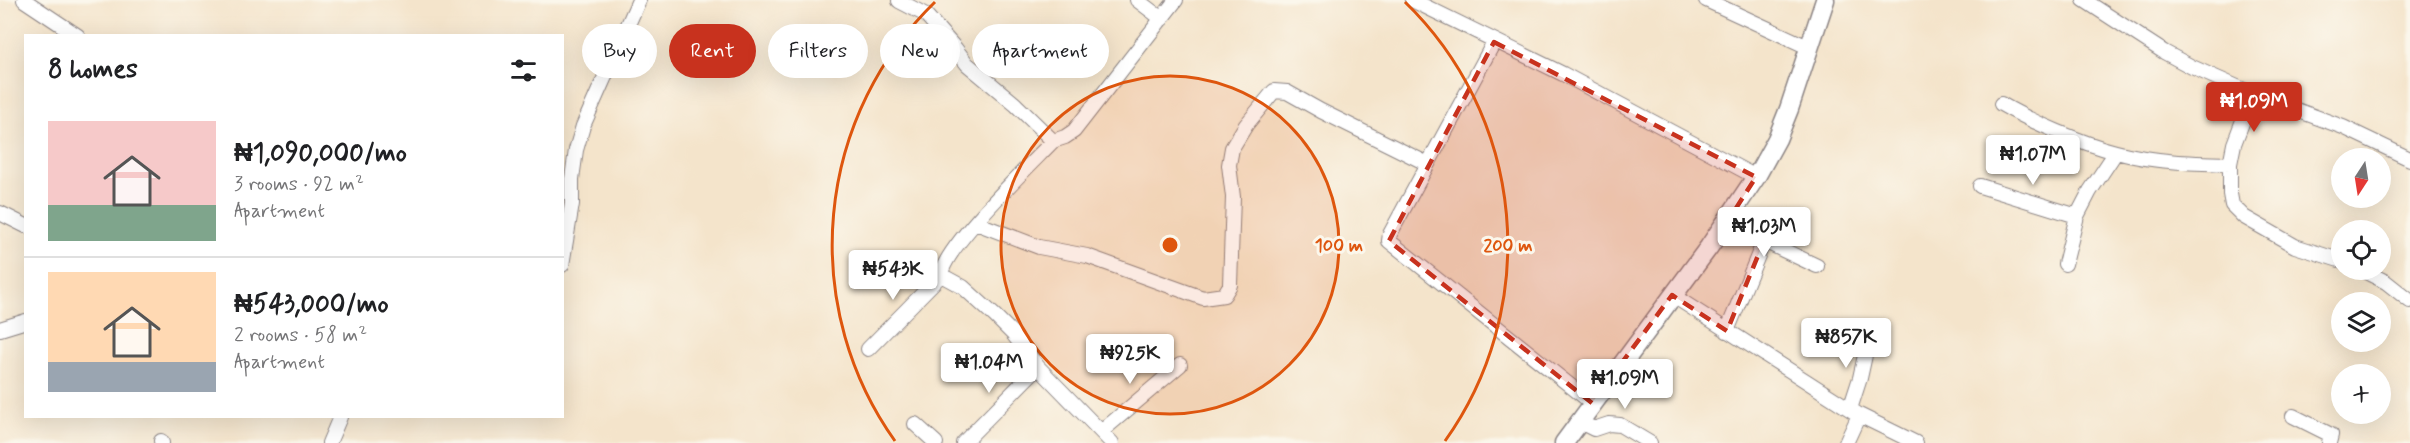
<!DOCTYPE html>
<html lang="en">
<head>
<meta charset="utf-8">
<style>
  body { margin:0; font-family:Mynerve,sans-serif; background:#f6f6f6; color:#202124; height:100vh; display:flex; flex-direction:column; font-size:22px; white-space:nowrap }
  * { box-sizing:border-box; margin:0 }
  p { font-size:20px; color:#757577 }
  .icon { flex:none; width:33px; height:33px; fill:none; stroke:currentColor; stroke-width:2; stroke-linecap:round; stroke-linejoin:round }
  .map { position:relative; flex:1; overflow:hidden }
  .sheet { position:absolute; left:24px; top:34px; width:540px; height:384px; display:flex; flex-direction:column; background:#fff; border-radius:0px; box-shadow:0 6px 24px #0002 }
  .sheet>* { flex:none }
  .banner { position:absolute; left:582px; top:24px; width:570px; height:54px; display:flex; gap:12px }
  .needle { width:39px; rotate:192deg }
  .fabs { position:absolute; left:2331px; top:148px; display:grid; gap:12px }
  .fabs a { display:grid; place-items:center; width:60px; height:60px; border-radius:50%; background:#fff; box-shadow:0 6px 24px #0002; font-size:30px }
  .price { position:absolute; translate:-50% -51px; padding:0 14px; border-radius:6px; background:#fff; color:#222; font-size:20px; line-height:39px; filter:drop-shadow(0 2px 3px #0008) }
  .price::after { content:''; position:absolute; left:50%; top:36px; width:18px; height:14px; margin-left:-9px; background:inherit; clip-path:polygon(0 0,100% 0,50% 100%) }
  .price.current { background:#c8321e; color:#fff }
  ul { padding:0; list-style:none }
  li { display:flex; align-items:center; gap:18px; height:150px; padding:0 24px }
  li+li { border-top:2px solid #e0e0e0 }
  li span { display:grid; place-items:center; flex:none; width:168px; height:120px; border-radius:0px; color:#555 }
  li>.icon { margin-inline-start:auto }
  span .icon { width:72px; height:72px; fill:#fffc; stroke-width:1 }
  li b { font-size:26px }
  h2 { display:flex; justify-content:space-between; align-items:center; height:72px; padding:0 24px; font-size:26px }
  .chip { padding:0 21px; border-radius:27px; background:#fff; box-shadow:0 6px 24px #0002; font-size:21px; line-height:54px }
  .chip.current { background:#c8321e; color:#fff }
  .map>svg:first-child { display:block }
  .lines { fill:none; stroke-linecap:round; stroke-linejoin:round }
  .minor-casing { stroke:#8b8383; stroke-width:16 }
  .major-casing { stroke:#8b8383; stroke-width:21 }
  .minor { stroke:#fff; stroke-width:14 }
  .major { stroke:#fff; stroke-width:18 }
  .marked { fill:#c8321e; fill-opacity:0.2; stroke:#c8321e; stroke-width:4.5; stroke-dasharray:12 8; stroke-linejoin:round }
  .ring { fill:none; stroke:#de560e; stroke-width:3 }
  .centre { fill:#de560e; stroke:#fbf7ec; stroke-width:3 }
  .ring-label { font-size:18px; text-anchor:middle; font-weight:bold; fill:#de560e; stroke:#fbf7ec; stroke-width:6; stroke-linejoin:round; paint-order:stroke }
</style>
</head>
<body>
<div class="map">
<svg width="2410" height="443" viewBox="0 0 2410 443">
  <rect width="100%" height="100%" fill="#fbf7ec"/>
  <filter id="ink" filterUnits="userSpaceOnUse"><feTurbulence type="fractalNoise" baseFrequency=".0167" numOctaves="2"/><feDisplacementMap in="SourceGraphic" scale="12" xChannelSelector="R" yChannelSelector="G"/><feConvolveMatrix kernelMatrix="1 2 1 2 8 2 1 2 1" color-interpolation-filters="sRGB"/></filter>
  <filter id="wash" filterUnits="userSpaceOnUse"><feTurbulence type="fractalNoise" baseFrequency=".008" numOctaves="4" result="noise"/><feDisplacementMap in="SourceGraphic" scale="24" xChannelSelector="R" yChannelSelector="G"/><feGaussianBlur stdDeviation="1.35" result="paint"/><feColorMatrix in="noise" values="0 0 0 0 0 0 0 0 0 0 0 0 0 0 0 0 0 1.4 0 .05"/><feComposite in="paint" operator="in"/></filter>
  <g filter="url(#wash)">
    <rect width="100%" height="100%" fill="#f4e4cb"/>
  </g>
  <g filter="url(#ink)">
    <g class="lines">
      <g class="minor-casing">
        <path id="minor" d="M 24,0 L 78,36
          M 1137,0 L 1162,19
          M 1412,0 L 1563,74 L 1756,177
          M 1706,0 L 1810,48
          M 2084,0 L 2164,52 L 2192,67 L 2253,94 L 2343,127 L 2410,159
          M 899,1 L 926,15 L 955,48 L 967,64 L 1015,104 L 1053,141
          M 1494,42 L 1390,234 L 1389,241 L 1592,403
          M 2253,94 L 2234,144 L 2230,164 L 2230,194 L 2232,205 L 2244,217 L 2295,246 L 2342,261
          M 2001,104 C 2032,122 2081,143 2116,152 C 2153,162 2192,163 2230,164
          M 1980,186 L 2077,216
          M 0,213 L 26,226
          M 1731,216 L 1764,241 L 1817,266
          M 976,223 L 1039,247 L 1087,256 L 1203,298 L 1224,295 L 1230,285 L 1233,197 L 1229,165 L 1232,148 L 1246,125 L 1274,91 L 1287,92 L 1321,111 L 1428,164
          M 2065,264 L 2077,216 L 2090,191 L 2116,152
          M 562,265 L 572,204 L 572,179 L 576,150 L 583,126 L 639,0
          M 2362,270 L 2386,282 L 2410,301
          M 941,275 L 963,287 L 995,316 L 1013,334 L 1038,367 L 1112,443
          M 1672,295 L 1859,415 L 1916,443
          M 0,329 L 26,321
          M 1727,331 L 1764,241
          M 868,349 L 941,275 C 944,247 1030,165 1053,141 L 1065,137 L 1074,131 L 1176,0
          M 1850,409 L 1860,378 L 1869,337
          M 2293,416 L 2331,435 L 2329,443
          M 1578,421 L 1594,429 L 1609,424 L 1620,425 L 1650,443
          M 915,424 L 936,443
          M 1102,431 L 1180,365
          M 161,441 L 162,443
          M 329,443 L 340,417
          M 963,443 L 1038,367
          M 1846,443 L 1859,415"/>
      </g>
      <g class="major-casing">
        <path id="major" d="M 1564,443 L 1709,247 L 1756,177 L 1777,139 L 1789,109 L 1825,0"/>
      </g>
      <use href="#minor" class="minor"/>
      <use href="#major" class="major"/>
    </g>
  </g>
  <path class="marked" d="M 1494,42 L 1756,177 L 1731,216 L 1764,241 L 1727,331 L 1672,295 L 1592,403 L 1389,241 Z"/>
  <circle cx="1170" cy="245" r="169" fill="#de560e" fill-opacity=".12"/>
  <g class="ring">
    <circle cx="1170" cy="245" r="169"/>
    <path d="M895 441A338 338 0 0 1 935 2M1405 2A338 338 0 0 1 1445 441"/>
  </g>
  <circle cx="1170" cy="245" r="9" class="centre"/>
  <g class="ring-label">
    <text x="1339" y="251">100 m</text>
    <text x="1508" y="251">200 m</text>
  </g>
</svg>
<div class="fabs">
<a><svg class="needle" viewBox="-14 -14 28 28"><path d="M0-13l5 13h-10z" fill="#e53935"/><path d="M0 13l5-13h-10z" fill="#757577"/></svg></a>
<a><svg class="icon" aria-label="locate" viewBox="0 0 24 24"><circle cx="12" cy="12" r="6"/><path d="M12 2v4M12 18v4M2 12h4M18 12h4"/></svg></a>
<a><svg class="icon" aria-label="layers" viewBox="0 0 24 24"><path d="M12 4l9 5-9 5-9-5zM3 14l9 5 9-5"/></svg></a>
<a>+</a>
</div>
<b class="price current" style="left:2254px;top:133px">₦1.09M</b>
<b class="price" style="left:2033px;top:186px">₦1.07M</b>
<b class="price" style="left:1764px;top:258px">₦1.03M</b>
<b class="price" style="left:893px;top:301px">₦543K</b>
<b class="price" style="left:1846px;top:369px">₦857K</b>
<b class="price" style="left:1130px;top:385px">₦925K</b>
<b class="price" style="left:989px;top:394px">₦1.04M</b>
<b class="price" style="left:1625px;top:410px">₦1.09M</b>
<div class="banner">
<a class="chip">Buy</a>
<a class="chip current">Rent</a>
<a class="chip">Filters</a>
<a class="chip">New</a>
<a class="chip">Apartment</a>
</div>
<section class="sheet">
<h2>8 homes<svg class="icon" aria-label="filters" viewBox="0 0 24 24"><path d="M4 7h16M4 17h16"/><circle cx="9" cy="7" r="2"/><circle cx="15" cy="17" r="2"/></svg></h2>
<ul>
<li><span style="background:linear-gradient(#f6c9c9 70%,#7fa58c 0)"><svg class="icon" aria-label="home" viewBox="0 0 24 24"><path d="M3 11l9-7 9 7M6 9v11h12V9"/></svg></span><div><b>₦1,090,000/mo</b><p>3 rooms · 92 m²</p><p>Apartment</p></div></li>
<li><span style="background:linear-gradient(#ffd9b3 75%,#9aa5b1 0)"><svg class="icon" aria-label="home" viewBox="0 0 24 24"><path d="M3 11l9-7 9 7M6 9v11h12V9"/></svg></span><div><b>₦543,000/mo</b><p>2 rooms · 58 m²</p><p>Apartment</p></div></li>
</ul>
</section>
</div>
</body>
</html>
